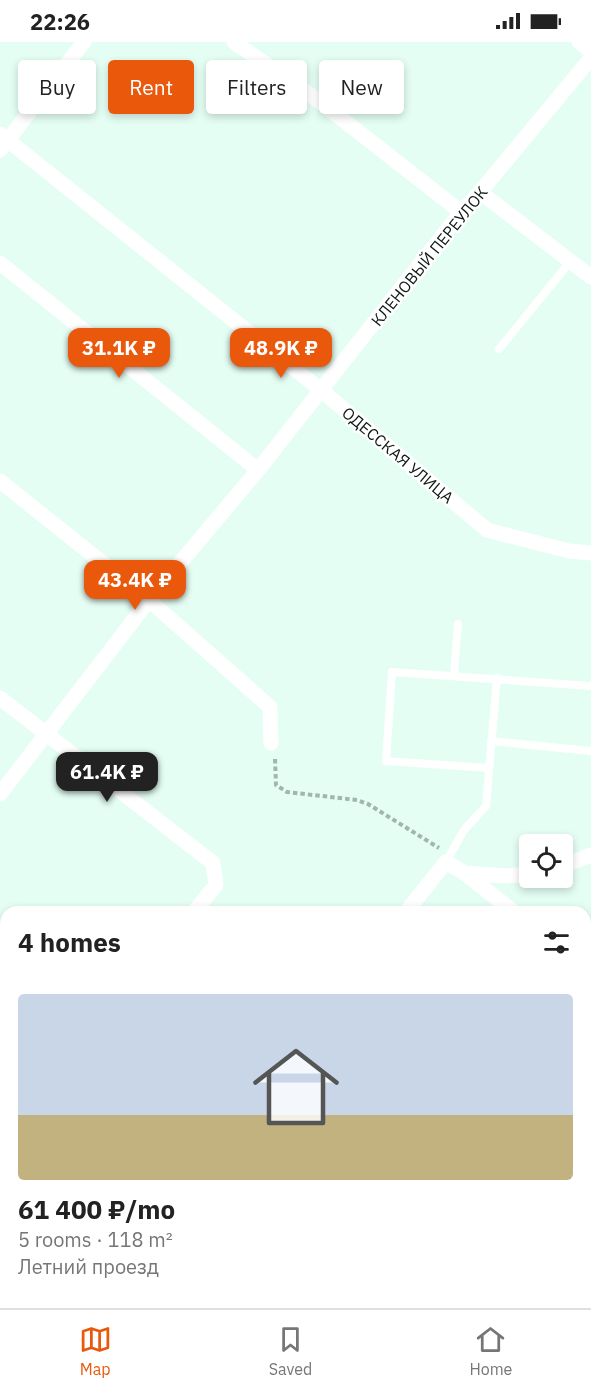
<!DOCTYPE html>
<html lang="en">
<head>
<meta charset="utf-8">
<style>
  body { margin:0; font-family:"IBM Plex Sans",sans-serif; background:#f2f2f2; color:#222; height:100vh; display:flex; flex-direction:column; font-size:22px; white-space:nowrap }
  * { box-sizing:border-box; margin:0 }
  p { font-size:20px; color:#767676 }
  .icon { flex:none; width:33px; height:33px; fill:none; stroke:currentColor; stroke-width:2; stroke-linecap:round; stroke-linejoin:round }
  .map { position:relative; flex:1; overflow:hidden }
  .sheet { position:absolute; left:0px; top:864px; width:591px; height:402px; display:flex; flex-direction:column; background:#fff; border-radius:18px 18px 0 0; box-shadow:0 3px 9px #0003 }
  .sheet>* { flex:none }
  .top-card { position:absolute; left:18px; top:18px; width:555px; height:54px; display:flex; gap:12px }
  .fabs { position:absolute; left:519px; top:792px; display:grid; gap:12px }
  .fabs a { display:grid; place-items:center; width:54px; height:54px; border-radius:6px; background:#fff; box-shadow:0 3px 9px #0003; font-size:30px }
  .price { position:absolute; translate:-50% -51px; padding:0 14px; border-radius:12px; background:#ea580c; color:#fff; font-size:20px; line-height:39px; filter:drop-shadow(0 2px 3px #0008) }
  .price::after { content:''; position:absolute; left:50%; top:36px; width:18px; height:14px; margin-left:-9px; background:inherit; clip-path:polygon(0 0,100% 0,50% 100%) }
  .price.active { background:#222; color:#fff }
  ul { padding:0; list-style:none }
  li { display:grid; align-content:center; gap:12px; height:318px; padding:0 18px }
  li+li { border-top:2px solid #e0e0e0 }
  li span { display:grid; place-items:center; height:186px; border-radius:6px; color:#555 }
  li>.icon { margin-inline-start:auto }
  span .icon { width:108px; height:108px; fill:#fffc; stroke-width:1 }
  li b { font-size:26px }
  h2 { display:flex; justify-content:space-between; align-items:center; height:72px; padding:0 18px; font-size:26px }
  .pill { padding:0 21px; border-radius:6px; background:#fff; box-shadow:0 3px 9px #0003; font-size:21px; line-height:54px }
  .pill.active { background:#ea580c; color:#fff }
  .status { display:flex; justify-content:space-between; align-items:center; height:42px; padding:0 30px; background:#fff; direction:ltr }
  .status svg { height:16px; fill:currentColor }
  .menu { display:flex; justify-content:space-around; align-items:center; height:84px; border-top:2px solid #e0e0e0; background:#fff; font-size:16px; color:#767676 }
  .menu a { display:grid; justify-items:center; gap:3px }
  .menu .active { color:#ea580c }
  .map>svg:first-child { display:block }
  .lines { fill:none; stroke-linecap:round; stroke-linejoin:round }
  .path { stroke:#a0b6ae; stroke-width:4; stroke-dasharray:4.5 3; stroke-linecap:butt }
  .service { stroke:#fff; stroke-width:8 }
  .minor { stroke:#fff; stroke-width:15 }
  .labels { text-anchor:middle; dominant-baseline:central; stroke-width:5; stroke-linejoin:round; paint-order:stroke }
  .street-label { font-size:16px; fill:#0c1814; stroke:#fff }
</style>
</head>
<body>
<div class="status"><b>22:26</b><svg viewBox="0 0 49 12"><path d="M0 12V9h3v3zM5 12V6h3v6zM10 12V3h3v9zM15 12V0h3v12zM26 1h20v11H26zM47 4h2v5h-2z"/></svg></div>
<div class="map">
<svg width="591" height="1266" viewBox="0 0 591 1266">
  <rect width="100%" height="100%" fill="#e4fef4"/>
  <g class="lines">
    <path class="path" d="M 275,717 L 276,743 L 287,750 L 357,758 L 368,762 L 439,806"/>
    <path class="service" d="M 499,307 L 570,220
      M 454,633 L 458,582
      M 491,699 L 591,709
      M 489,726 L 386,719 L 392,630 L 591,644
      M 446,820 L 464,788 L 486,764 L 497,636
      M 585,1051 L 591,1056
      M 255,1260 L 262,1266
      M 359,1260 L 367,1266
      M 485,1260 L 489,1264 L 489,1266
      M 225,1266 L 230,1260"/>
    <path class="minor" d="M 234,0 L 319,59 L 461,170
      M 579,0 L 591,9
      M 0,92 L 321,348 L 487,488 L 569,509 L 591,511
      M 0,108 L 84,0
      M 480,150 L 591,235
      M 0,221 L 258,428
      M 0,439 L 149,558 L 270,665 L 271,701
      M 0,656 L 213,821 L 216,843 L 194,870
      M 0,752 L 149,558 L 258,428 L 461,170 L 480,150 L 591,16
      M 562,824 L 591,813
      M 464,831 L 506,834 L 530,832
      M 406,870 L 446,820 L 463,830 L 514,870
      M 585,925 L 591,929
      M 0,1086 L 6,1091
      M 86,1266 L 91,1260"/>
  </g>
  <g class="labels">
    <g class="street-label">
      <text transform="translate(429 214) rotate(-51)">КЛЕНОВЫЙ ПЕРЕУЛОК</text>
      <text transform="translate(398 413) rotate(40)">ОДЕССКАЯ УЛИЦА</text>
    </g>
  </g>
</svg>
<div class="fabs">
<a><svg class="icon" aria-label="locate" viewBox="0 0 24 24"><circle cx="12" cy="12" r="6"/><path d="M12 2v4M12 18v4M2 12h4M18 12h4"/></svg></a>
</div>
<b class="price" style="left:119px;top:337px">31.1K ₽</b>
<b class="price" style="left:281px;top:337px">48.9K ₽</b>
<b class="price" style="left:135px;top:569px">43.4K ₽</b>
<b class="price active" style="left:107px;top:761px">61.4K ₽</b>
<div class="top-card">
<a class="pill">Buy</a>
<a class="pill active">Rent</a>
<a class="pill">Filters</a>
<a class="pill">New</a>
</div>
<section class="sheet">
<h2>4 homes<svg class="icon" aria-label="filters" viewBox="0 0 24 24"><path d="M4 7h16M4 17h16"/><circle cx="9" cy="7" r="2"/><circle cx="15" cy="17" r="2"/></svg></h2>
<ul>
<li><span style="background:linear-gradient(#c9d6e8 65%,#c2b280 0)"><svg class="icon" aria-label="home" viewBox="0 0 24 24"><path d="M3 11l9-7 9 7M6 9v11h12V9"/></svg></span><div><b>61 400 ₽/mo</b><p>5 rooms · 118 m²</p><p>Летний проезд</p></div></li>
</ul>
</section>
</div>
<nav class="menu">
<a class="active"><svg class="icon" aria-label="map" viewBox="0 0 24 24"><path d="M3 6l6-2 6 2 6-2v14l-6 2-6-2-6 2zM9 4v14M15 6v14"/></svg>Map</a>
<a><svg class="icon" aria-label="saved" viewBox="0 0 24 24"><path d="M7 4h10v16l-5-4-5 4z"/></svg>Saved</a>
<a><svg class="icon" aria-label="home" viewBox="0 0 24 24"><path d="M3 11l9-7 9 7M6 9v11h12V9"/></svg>Home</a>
</nav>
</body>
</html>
